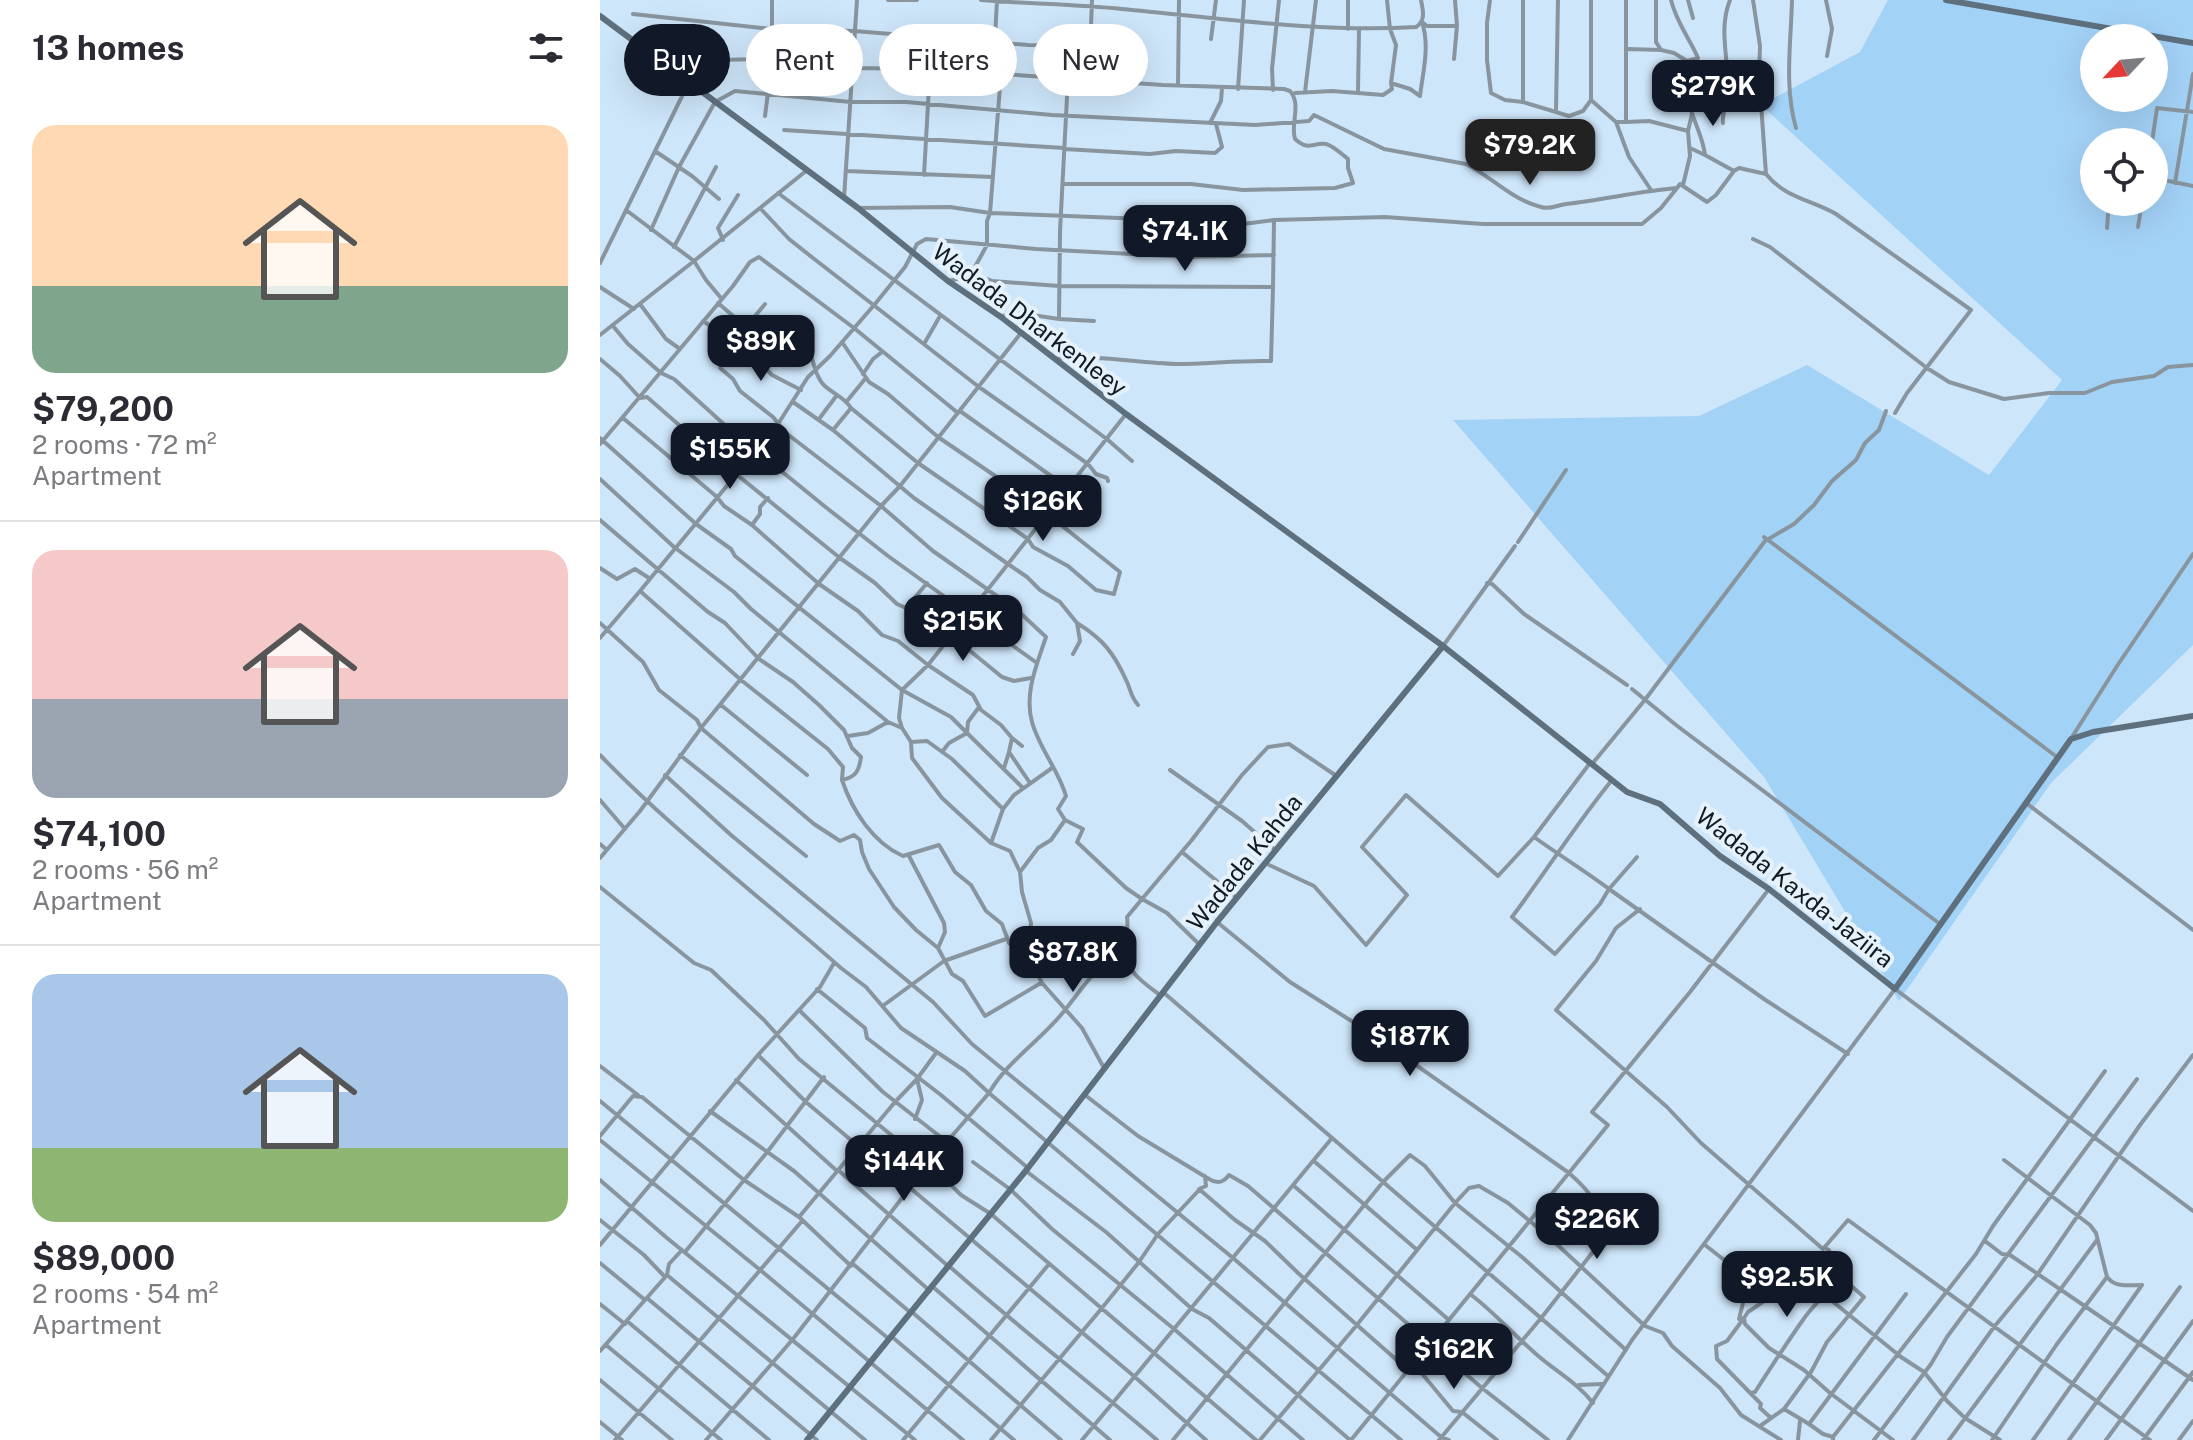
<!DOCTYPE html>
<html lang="en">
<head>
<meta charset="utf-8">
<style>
  body { margin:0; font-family:"Public Sans",sans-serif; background:#f7f7f7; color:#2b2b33; height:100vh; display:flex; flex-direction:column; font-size:30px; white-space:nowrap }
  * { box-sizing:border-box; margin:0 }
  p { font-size:26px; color:#7c7c81 }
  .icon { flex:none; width:44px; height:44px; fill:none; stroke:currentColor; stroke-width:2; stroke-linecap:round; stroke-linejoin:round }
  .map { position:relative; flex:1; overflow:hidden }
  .drawer { display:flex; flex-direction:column; background:#fff; width:600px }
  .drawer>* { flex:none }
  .top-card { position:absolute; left:24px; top:24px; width:760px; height:72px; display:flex; gap:16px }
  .needle { width:52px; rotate:244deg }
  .controls { position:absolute; left:1480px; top:24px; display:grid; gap:16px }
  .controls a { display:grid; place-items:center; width:88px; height:88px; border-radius:50%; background:#fff; box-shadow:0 8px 32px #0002; font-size:40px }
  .price { position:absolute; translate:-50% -68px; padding:0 18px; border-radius:16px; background:#111827; color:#fff; font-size:26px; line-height:52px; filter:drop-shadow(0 2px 4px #0008) }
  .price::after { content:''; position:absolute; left:50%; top:48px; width:24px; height:18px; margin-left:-12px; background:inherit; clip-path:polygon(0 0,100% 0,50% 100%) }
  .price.on { background:#222; color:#fff }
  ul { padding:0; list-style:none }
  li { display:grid; align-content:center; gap:16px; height:424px; padding:0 32px }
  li+li { border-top:2px solid #e1e1e2 }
  li span { display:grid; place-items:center; height:248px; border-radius:24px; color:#555 }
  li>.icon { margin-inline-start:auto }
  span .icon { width:144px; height:144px; fill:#fffc; stroke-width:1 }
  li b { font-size:34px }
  h2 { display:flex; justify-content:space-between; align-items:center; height:96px; padding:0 32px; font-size:34px }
  .chip { padding:0 28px; border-radius:36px; background:#fff; box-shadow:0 8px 32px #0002; font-size:28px; line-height:72px }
  .chip.on { background:#111827; color:#fff }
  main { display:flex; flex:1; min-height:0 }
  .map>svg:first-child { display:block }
  .green { fill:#a3d2f7; fill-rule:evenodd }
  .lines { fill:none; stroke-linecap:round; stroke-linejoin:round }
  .street { stroke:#88959f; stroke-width:4 }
  .secondary { stroke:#5e6f7e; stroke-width:6 }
  .labels { text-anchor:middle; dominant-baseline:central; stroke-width:8; stroke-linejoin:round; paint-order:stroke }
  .street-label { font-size:24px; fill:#0f1a23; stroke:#e5f1fb }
</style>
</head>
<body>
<main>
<section class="drawer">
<h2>13 homes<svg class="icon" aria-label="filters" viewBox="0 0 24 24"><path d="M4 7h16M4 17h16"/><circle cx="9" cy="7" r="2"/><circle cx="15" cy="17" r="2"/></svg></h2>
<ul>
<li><span style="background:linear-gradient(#ffd9b3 65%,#7fa58c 0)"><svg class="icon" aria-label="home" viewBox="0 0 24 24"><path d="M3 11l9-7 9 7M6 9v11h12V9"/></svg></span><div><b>$79,200</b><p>2 rooms · 72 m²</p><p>Apartment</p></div></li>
<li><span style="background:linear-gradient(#f6c9c9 60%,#9aa5b1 0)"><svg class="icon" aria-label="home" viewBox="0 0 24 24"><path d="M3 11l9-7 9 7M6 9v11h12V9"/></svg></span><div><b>$74,100</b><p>2 rooms · 56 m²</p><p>Apartment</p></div></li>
<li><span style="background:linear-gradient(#a9c7e8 70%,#8fb573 0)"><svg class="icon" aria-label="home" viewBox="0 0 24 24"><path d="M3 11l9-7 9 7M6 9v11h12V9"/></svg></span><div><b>$89,000</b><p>2 rooms · 54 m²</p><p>Apartment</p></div></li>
</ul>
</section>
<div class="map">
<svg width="1593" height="1440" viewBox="0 0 1593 1440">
  <rect width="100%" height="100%" fill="#cee6fa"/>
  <path class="green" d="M 1288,0 L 1593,0 L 1593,645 L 1451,783 L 1299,1001 L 1164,777 L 853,420 L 1099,416 L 1207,365 L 1389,475 L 1462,380 L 1161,105 L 1260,52 ZM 1494,38 L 1554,38 L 1554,98 L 1494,98 ZM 1494,142 L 1554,142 L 1554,202 L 1494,202 Z"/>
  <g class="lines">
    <path class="street" d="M 288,0 L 317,0
      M 381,0 C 428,4 475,4 522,9 C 620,18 719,33 816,27 C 826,21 823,10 821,0
      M 748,0 L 748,29
      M 787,0 L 790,29 L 796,45 L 791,83 L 810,89 L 820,96 C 823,71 830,47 822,22 L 827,26 L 857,26
      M 890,0 L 887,23 L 887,60 L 891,93 L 905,100 L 923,102
      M 923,0 L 923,102 L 969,116 L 983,111 L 991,100
      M 991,0 L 991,100 L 1016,122 L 1026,122 L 1026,0
      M 1071,0 C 1077,24 1089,37 1098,58 L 1087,61
      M 1088,0 L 1093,18
      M 1153,0 L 1160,46 L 1159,75 L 1166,174 C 1185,198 1212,200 1236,214 L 1371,310 L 1307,393 L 1295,413
      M 1192,0 C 1191,43 1184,86 1196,128
      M 1226,0 L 1232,29 L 1227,56
      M 33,14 L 171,29 L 254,31 L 428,45 L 490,46
      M 611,39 L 616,0
      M 1028,49 L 1061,50
      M 854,59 L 857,26 L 855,0
      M 120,60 L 160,59 L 177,63 L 190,62 L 251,68 L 330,69 L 563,85 L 684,89 L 690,91 C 702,105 690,123 695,139 C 710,152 712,142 726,144 C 732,145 743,155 748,159 L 748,168 L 753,183 L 735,188 L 643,190 L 591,184 L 463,184
      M 393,73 L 397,1
      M 489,79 L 492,0
      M 578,85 L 579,0
      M 638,89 L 644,0
      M 673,90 L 672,69 L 679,0
      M 705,92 L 716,0
      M 758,92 L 759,30
      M 695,93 L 732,91 L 783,95 L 792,89 L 791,83
      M 956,110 L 958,0
      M 165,116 L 172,61 L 172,0
      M 1016,122 L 1029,157 L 1051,190
      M 1026,122 L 1049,121 L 1088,131 L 1092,114
      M 610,123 L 621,101 L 622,88
      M 1123,123 C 1122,111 1128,102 1128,91 C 1129,59 1118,30 1130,0
      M 184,130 L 464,148
      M 1552,142 L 1557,108 L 1593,112
      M 1090,148 L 1105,155
      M 464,149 L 550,154 L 576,151 L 615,153 L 622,147 L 616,124
      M 55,151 L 92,176 L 119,199
      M 246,171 L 393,177
      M 1134,171 L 1139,168 L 1166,174
      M 324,175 L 330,69
      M 1554,178 L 1593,186
      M 1575,183 L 1593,74
      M 1083,185 L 1090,156 L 1088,131
      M 178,193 L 508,440 L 532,461
      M 244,198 L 257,0
      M 258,208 L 350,207 L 390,213 L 596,221 L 636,225 L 674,220 L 785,217 L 883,224 L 1042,224 L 1061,208 L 1077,188
      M 161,209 L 189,239 L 213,258 L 379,387 L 488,464 L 496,474 L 507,478 L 508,481
      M 1538,227 L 1542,202
      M 1507,228 L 1509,202
      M 51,230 L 79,167 L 115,102 L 135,91 L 251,102 L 306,102 L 452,115 L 655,125 L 709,121 L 714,115 L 784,149 L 866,164 C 892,177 912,200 941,207 C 950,210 957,205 966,204 C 1003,200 1040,191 1077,188 L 1080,184 L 1107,202 L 1116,195 L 1134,171 L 1105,155 C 1103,137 1094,123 1090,106 C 1087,90 1090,77 1087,61 L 1074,53 L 1061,50 L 1056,42 L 1056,0
      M 1153,239 L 1170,247 L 1327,368 L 1349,382 L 1404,399 L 1449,393 L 1485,393 L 1512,382 L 1554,376 L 1568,367 L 1593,365
      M 123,240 L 118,228 L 138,195
      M 74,247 L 116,167
      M 0,263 L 89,82
      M 371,274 L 387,245 L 387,221 L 390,213 L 401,74
      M 348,281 L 375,275 L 392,281 L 459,286 L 673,287 L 671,361 C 639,360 608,364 576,364 C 536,363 496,354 456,359
      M 0,287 L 34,309
      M 673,287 L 674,220
      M 121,298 L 106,280 L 94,261 L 206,171
      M 118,303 L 146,327 L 176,345 L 189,334 L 198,333 L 200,340
      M 40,304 L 66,339 L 80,349 L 133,286 L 150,262 L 159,257 L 254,328 L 358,413
      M 401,317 L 413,312 L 459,319 L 494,321
      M 459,319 L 460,231 L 468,78
      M 103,321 L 137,344 L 120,368 L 133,379 L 140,391 L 173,417 L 186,433 L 281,506 L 333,551 L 417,610 L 446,637 C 437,664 424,693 432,722 C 439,748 459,771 466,796 L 458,809 L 465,820 L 483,829 L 477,842 L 526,888 L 542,899 L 527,917 C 529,930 525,938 525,950 C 526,972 544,983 560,995
      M 13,326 L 28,344 L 61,373 L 74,379 L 127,427 L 228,509 L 288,556 L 437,663
      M 146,327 L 165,304
      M 0,335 L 94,261 L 26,210
      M 137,344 L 149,351 L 172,375 L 201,390
      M 324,344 L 340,316
      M 195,346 L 200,340 L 206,340 C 213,354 212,370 222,383 C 230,393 244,396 251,408 L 318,463 L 428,539 L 433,547 L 468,566 L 496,590 L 514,594 L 520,572 L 426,497 L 338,437 L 288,394 L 269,382 L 242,342
      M 0,359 L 20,376 L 40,398 L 47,397 L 126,466 L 240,558 L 275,583 L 297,604 L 306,608 L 327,583
      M 263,374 L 273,359 L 282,352
      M 247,401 L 265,379
      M 193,402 L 233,430 L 314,498 L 408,564 L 328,665 L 302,690 L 299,718 L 302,728 L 311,742 L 312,758 L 342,798 L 391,843 L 410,851 L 420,872 L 422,892 L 431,923 L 428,956
      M 360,411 L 468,488
      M 23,418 L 117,497 L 124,506 L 152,525 L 219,584 L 258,611 L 282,635 L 298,641 L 328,665 L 373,695 L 381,710 L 401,725 L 412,738
      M 219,419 L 237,395
      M 233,430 L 251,408
      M 0,438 L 96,524 L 131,549 L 135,556 L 302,690 L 351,717 L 367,733 L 349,743 L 342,752
      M 0,444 L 80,349
      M 0,479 L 74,547 L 134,592 L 151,609 L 288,722
      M 0,520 L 108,612 L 125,623 L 159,659 L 193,682 L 219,705 L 244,730 L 252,748 L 261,757 C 259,771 256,777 242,780 C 252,810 273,843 303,856 L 339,845 L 355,872 L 371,885 L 386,911 L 402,924 L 409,943 L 428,956 L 442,983 L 482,1028 L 504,1068
      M 152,525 L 160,514 L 160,507 L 168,498
      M 1164,537 L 1457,757
      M 918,542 L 966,470
      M 0,568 L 17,579 L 35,569 L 49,578
      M 887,583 L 892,584 L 924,614 L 1027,685
      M 306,608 L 369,650 L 402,677 L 414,681 L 431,678
      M 326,621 L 340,611 L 350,600
      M 0,623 L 43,662 L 59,690 L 97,720 L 101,728 L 214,824 L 240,841 L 254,835 L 260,840 L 262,852 L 269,869 L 294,907 L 316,930 L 338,948 L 352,974 L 363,981 L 385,1016 L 441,983
      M 477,623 C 503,639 514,653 527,682 C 531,691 531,697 538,705
      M 0,638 L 40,591
      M 843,646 L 915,546
      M 473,654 L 480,641 L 477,623 L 460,602 L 440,590 L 427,577 L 408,564 L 526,414
      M 1032,689 L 1076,725 L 1340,924
      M 121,705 L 207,775
      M 379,707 L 368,722 L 367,733 L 423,788
      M 248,736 L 268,733 L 288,722 L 302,728
      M 1472,737 L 1517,666 L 1593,554
      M 311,742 L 327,741 L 352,759 L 403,809
      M 422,746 L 412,738 L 409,752 L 430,783
      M 0,755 C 74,832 161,897 241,968 L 266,987 L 301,1028 L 365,1071 L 389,1093 C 407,1062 437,1043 460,1016 C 479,994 497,961 525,951
      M 80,755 L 206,856
      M 992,764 L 1044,701 L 1165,541 L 1194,524 L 1214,505 L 1232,481 L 1256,460 L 1265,443 L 1279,430 L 1286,411
      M 404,768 L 409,752
      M 570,770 L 642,821 L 675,850
      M 65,775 L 131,835 L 333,1002 L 372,1044 L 633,1258 L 841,1437 L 849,1440
      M 242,780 L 243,767 L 228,749 L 141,680 L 40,591 L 178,424 L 208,377 L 230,356 L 275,304 L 305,267 L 317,244 L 326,239 L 436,249 L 589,257 L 674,255
      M 0,800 L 25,829
      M 1426,803 L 1593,930
      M 934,837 L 990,763
      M 391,843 L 403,809 L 414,795 L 452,768
      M 0,844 L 7,850
      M 582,852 L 636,897
      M 309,856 L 344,923 L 345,932 L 338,948
      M 1037,857 L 1009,889 L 1164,999 L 1248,1054
      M 0,858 L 40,811 L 101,728 L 281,506 L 300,486 L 421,333
      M 667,864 L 714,886 L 766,945 L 807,895 L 762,847 L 806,795 L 898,876 L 934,837 C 959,855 985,871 1009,889 L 1000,904 L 955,954 L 912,917 C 946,872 976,824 1012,780
      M 420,872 L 438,848 L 451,840 L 465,820
      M 0,887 L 94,963 L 111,970 L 164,1020 L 199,1059 L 330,1167
      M 1040,909 L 1016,928 L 996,961 L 956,1010 L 1067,1107 L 1101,1143 L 1223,1249 L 1248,1220 L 1550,1440
      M 617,922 L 690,982 L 772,1034 L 969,1173 C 992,1193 1003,1208 1003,1239 L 989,1236 L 970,1216 L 947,1200
      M 600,945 L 567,913 L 542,899 L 591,841 L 642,775 L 668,747 L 689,744 L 735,775
      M 217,989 L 265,1028 L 267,1038 L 341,1095 L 428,1168
      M 563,992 L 1008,1376
      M 284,1005 L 344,961 L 406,939
      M 199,1010 L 283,1092 L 347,1142
      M 158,1055 L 206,1102 L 258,1146
      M 0,1066 L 38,1095
      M 136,1080 L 237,1171
      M 485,1095 L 538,1136 L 609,1179 C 617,1184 623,1183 629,1175 L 648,1186 L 882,1388 L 948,1440
      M 0,1101 L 289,1339
      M 110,1111 L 194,1171 L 330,1291
      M 315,1119 L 322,1100 L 317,1079 L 336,1053
      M 0,1136 L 33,1096 L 42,1097 L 144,1180 L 199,1217 L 251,1266
      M 0,1140 L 159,1269 L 363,1440
      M 259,1145 L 535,1377 L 606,1440
      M 373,1162 L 411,1190 L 452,1229 L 574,1329 L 703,1440
      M 715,1162 L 816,1249
      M 332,1166 L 361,1195 L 391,1214 L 656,1440
      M 238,1170 L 348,1266
      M 426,1171 L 506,1232 L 592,1309 L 609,1318 L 750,1440
      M 605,1176 L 606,1186 L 599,1189 L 635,1220 L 665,1241 L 698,1273 L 808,1370 L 819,1370 L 853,1411 L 862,1412 L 897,1440
      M 0,1180 L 67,1238 L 315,1440
      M 694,1186 L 849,1320
      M 199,1217 L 295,1102 L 317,1079
      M 0,1220 L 44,1255 L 65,1277
      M 1385,1241 L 1402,1254 L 1410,1255 L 1593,1380
      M 0,1245 L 158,1055 L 220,987 L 234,963
      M 1105,1245 L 1141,1273 L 1148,1283 L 1139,1319 L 1144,1318 L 1127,1341 L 1116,1346 L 1117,1359 L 1161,1404 L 1160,1408 L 1171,1418
      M 85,1252 L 168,1151 L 224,1077
      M 0,1263 L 45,1300
      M 253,1264 L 311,1313
      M 349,1266 C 417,1326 488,1381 557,1440
      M 67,1275 L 265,1440
      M 1508,1278 C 1516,1288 1530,1285 1542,1285
      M 333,1287 L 510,1440
      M 870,1294 C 894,1312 913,1334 936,1354 C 955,1371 978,1383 993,1403
      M 47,1298 L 217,1440
      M 0,1304 L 25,1324
      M 312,1312 L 461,1440
      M 27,1321 L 169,1440
      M 291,1336 L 414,1440
      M 6,1345 L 121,1440
      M 0,1351 L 67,1275 L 69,1264 L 82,1250
      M 0,1380 L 72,1440
      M 979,1385 L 1002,1384
      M 1151,1393 L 1155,1392 C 1171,1367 1188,1341 1205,1317 C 1217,1301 1232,1289 1243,1273 L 1233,1265 L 1229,1250 L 1225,1248
      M 1184,1409 L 1209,1424 L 1306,1294
      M 0,1422 L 22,1440
      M 1209,1424 L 1223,1434 L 1233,1437 L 1233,1440
      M 1160,1426 L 1184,1409 L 1211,1372 L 1227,1342 L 1264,1297 L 1249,1284 L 1243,1273
      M 1233,1437 L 1376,1254 L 1393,1226 L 1505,1071
      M 15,1440 L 202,1221
      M 106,1440 L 193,1339 L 309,1189 L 334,1164 L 351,1137 L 389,1093 L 801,1440
      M 303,1440 L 449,1264
      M 391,1440 L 502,1308 L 539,1262 L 558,1234 L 599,1190
      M 482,1440 L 732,1138
      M 573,1440 L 783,1182 L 810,1155 L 825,1166 L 855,1203 L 922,1257 L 1026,1350
      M 660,1440 L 756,1326 L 855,1203 L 869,1188 L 879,1186 L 908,1203 L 949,1237 L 1045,1326 L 1063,1333 L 1072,1346 L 1120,1388 L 1141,1415 L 1181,1440
      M 751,1440 L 1008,1125 L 992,1112 L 1090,992 L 1169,889
      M 839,1440 L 942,1317 L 1003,1239 L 1029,1231 L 1037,1220
      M 968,1440 L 1032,1340 L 1295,989 L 1593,1211
      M 1198,1440 L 1200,1421
      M 1274,1440 L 1331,1364 L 1347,1337 L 1537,1079
      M 1293,1440 L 1230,1393 L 1204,1370 L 1169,1348 L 1145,1324 L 1144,1318 L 1148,1312 L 1197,1279 L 1208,1276 L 1221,1292 L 1301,1357 L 1324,1372 L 1347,1401 L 1365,1418 L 1400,1440
      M 1313,1440 L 1394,1327 L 1437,1275 L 1540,1125 L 1593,1055
      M 1349,1440 L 1497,1240
      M 1392,1440 L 1457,1344 L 1507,1277 L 1496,1233 L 1490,1225 L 1404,1160
      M 1433,1440 L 1542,1285
      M 1469,1440 L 1580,1287
      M 1506,1440 L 1593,1321
      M 1543,1440 L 1593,1372
      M 1579,1440 L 1593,1421"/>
    <path class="secondary" d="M 1346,0 L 1593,43
      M 0,16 L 258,208 L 348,281 L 401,317 L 526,414 L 843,646 L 1027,792 L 1060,804 L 1120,856 L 1169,889 L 1295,989 L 1471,739 L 1493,732 L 1593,716
      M 207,1440 L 428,1168 L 617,922 L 843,646"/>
  </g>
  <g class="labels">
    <g class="street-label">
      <text transform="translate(430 319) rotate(37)">Wadada Dharkenleey</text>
      <text transform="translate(644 862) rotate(-51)">Wadada Kahda</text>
      <text transform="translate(1195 887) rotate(38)">Wadada Kaxda-Jaziira</text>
    </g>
  </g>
</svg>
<div class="controls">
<a><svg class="needle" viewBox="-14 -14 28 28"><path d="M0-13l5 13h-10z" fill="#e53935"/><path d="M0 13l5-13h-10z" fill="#7c7c81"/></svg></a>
<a><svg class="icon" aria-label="locate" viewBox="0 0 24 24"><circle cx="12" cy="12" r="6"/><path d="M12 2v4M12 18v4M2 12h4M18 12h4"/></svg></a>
</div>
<b class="price" style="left:1113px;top:128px">$279K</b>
<b class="price on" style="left:930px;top:187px">$79.2K</b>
<b class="price" style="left:585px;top:273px">$74.1K</b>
<b class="price" style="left:161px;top:383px">$89K</b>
<b class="price" style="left:130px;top:491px">$155K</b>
<b class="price" style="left:443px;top:543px">$126K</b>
<b class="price" style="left:363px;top:663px">$215K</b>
<b class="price" style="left:473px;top:994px">$87.8K</b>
<b class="price" style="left:810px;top:1078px">$187K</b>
<b class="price" style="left:304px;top:1203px">$144K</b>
<b class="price" style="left:997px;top:1261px">$226K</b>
<b class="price" style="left:1187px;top:1319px">$92.5K</b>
<b class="price" style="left:854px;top:1391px">$162K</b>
<div class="top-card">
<a class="chip on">Buy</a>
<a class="chip">Rent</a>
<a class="chip">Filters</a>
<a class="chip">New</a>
</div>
</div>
</main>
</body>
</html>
